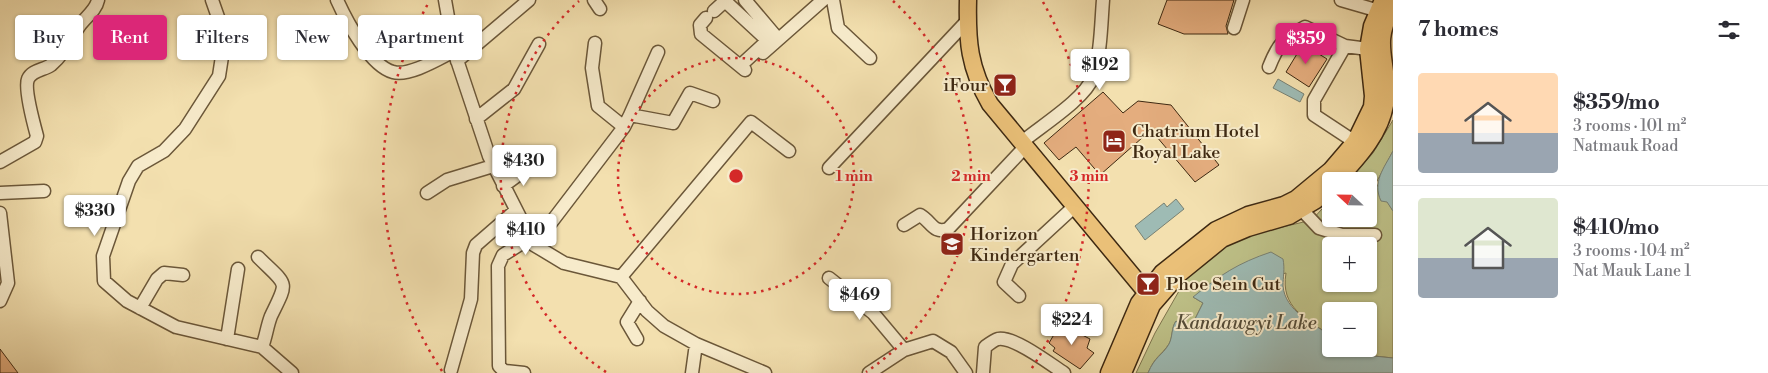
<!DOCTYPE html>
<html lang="en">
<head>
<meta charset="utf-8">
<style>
  body { margin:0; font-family:"Libre Bodoni",serif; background:#f7f7f7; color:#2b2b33; height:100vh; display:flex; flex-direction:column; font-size:19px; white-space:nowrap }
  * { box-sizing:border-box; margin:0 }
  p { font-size:16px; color:#7c7c81 }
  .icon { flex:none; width:28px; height:28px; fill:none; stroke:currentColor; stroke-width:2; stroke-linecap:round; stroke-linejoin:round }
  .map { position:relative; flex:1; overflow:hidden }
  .sheet { display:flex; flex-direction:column; background:#fff; width:375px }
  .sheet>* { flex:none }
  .hud { position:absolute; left:15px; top:15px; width:475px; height:45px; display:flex; gap:10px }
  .needle { width:32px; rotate:292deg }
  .fabs { position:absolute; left:1322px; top:172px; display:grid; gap:10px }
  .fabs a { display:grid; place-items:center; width:55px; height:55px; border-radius:5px; background:#fff; box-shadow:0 1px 4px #0004; font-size:25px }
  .price { position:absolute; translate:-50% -42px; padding:0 11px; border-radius:5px; background:#fff; color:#222; font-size:16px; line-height:32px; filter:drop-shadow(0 1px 2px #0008) }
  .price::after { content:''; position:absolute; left:50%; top:30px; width:15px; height:11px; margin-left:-8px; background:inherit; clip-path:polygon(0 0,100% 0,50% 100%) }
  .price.active { background:#db2777; color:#fff }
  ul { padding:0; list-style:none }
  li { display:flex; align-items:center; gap:15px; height:125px; padding:0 25px }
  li+li { border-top:1px solid #e1e1e2 }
  li span { display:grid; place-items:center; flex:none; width:140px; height:100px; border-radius:5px; color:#555 }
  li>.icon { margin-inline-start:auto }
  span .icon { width:60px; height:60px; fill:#fffc; stroke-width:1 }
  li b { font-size:21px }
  h2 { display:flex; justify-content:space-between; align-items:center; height:60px; padding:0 25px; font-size:21px }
  .pill { padding:0 18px; border-radius:5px; background:#fff; box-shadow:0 1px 4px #0004; font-size:18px; line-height:45px }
  .pill.active { background:#db2777; color:#fff }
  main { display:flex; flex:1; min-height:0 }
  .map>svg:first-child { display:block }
  .green { fill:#bec188; stroke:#7e754d; fill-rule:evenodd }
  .water { fill:#9ebbb4; stroke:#788173 }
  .building { fill:#e4ad7e; stroke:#3e2912 }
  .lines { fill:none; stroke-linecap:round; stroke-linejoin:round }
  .minor-casing { stroke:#6b5739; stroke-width:15 }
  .major-casing { stroke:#3e2912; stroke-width:19 }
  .minor { stroke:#f7ebcb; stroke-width:12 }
  .major { stroke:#eac078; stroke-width:16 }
  .ring { fill:none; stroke:#d62828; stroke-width:2.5; stroke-dasharray:2.5 5 }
  .labels { text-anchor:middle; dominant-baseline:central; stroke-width:4; stroke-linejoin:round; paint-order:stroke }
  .poi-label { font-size:18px; fill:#3e2912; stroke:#f7ebcb; text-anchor:start }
  .water-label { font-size:19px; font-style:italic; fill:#564e3a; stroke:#f7ebcb }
  .centre { fill:#d62828; stroke:#f7ebcb; stroke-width:2.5 }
  .ring-label { font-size:15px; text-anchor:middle; font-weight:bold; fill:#d62828; stroke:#f7ebcb; stroke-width:4; stroke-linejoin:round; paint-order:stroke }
</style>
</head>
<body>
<main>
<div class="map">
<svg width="1393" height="373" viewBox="0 0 1393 373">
  <rect width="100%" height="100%" fill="#f3e0af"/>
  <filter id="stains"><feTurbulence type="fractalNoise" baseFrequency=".004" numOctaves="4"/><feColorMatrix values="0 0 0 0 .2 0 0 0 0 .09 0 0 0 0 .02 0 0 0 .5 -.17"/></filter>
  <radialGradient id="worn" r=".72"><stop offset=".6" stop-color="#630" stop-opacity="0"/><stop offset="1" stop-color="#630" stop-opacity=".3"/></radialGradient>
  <path class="green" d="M 1393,120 L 1393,151 L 1376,183 L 1393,211 L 1393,358 L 1374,356 L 1356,349 L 1369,349 L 1369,311 L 1331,311 L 1331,336 C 1306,318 1280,308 1286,273 L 1193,297 L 1203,303 L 1194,321 L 1186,330 L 1176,321 C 1171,329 1173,337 1169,344 C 1161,356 1155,356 1148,373 L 1136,373 L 1155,333 L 1187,277 L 1236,238 L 1312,220 L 1331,199 L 1331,219 L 1369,219 L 1369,181 L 1348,181 L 1373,153 ZM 1331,246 L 1369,246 L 1369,284 L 1331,284 Z"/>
  <path class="water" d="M 1278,79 L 1304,94 L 1300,102 L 1273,88 Z
    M 1393,151 L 1393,211 L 1387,202 L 1381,201 C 1372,182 1384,168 1393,151 Z
    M 1176,199 L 1184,209 L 1145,240 L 1135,226 L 1164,203 L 1167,207 Z
    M 1271,252 L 1283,259 C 1285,269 1283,277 1283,286 C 1285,311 1314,324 1331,336 L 1331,349 L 1356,349 L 1374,356 L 1393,358 L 1393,373 L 1148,373 C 1155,356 1162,356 1169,344 C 1173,336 1171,328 1176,321 L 1186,330 L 1194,321 L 1203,303 L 1193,297 C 1220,275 1238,263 1271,252 Z"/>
  <path class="building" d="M 1167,0 L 1234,0 L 1226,26 L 1228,34 L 1184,34 L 1158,24 Z
    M 1303,44 L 1327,59 L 1309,87 L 1286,72 Z
    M 1103,92 L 1123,113 L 1138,101 L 1171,105 L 1219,165 L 1195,182 L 1151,130 L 1100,175 L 1076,147 L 1059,160 L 1044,143 Z
    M 1059,326 L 1067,327 L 1090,339 L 1087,348 L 1094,353 L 1080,369 L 1053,351 L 1055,348 L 1049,343 Z
    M 0,349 L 18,373 L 0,373 Z"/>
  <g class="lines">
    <g class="minor-casing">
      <path id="minor" d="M 212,0 L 225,37 L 219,76 L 185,129 L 164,151 L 138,166 L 129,181 L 103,256 L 104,281 L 127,301 L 176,327 L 262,347 L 292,373
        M 337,0 C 346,20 370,66 393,72 C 409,77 440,58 454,51
        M 445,0 L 454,51 L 489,156 L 534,245 L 564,263 L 621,277 L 647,311 L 664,326 L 696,344 L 765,373
        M 594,0 L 600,9
        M 745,0 L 778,39
        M 833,0 L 838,28 L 870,58
        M 1341,0 L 1386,13
        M 714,11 L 725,1 L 765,38 L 765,43 L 740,66
        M 706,18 L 700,25 L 701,34 L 745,70
        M 1234,28 L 1243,0
        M 763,53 L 823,0
        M 457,61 L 529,0
        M 1269,67 C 1278,44 1283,39 1305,27 L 1345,46
        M 630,115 L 658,52
        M 476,119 L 514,89 L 539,44
        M 624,127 L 630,115 L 673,123 L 690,93 L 713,101
        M 1022,142 C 1041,126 1085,99 1093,77 C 1101,53 1101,25 1103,0
        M 1355,142 L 1314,115 L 1314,100 L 1345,46 L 1368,49
        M 0,162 L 35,142 L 37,136 C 34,125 24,88 28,79 C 32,70 44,70 51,65 C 66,52 70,39 80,25 C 86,17 96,10 98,0
        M 829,168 L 968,20
        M 503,186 L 529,167
        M 0,193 L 44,191
        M 427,193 L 447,180 L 493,166
        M 1302,210 L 1319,228 L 1342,235 L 1375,235
        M 0,213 L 8,283 L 0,301
        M 904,225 L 920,215 C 932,222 933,234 948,229 L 1026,146
        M 534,245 L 624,127 L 598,106 L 592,68 L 595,43
        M 258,257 C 288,287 289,279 271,316 C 267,326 266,337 262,347
        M 621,277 L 751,122 L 789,151
        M 829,278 L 873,313 L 904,350
        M 1019,296 L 1004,282 L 1012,264 L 1076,205
        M 140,308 L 157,279 L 164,273 L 183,275
        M 227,339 L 238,269
        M 637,339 L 627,322 L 640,301
        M 451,370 L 471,299 L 473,253 L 476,245 L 515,211
        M 524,373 L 504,371 L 499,366 L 498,266 L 503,255 L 530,238
        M 692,373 L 696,344
        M 869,373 L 904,350 L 933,341 L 951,352 L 966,373
        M 983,373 L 985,347 C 989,344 994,340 998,339 C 1014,336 1050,364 1064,373"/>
    </g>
    <g class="major-casing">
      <path id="major" d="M 968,0 C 967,41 969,68 990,104 L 1146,292 L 1155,300
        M 1336,181 C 1358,158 1384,130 1386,97 C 1389,61 1371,45 1393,7
        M 1109,373 L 1139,303 L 1162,273 L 1216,230 L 1248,215 L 1284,205 L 1296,199 L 1331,170 L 1355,142 L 1372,107 L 1373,96 L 1368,49 L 1372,26 L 1383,0
        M 1123,373 L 1152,305 L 1179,274 L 1222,239 L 1248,228 L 1289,216 L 1316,200 L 1331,187"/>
    </g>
    <use href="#minor" class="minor"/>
    <use href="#major" class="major"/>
  </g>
  <g class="ring">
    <circle cx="736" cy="176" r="118"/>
    <path d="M606 372A235 235 0 0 1 579 1M893 1A235 235 0 0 1 866 372"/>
    <path d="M442 371A353 353 0 0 1 429 2M1043 2A353 353 0 0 1 1030 371"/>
  </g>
  <defs>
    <g id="bar-square" transform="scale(1.25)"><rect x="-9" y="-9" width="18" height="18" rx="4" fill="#8f2418" stroke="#f7ebcb"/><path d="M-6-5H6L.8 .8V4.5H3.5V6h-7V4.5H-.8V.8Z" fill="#fff"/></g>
    <g id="hotel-square" transform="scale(1.25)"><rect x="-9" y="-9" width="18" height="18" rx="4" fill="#8f2418" stroke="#f7ebcb"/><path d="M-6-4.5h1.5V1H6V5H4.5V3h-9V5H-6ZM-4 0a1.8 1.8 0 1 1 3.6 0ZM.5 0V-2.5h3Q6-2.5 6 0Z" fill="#fff"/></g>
    <g id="school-square" transform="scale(1.25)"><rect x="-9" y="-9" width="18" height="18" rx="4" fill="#8f2418" stroke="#f7ebcb"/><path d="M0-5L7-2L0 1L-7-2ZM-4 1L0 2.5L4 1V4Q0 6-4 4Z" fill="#fff"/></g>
  </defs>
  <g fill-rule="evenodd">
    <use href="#bar-square" x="1005" y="85"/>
    <use href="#hotel-square" x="1114" y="141"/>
    <use href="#school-square" x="952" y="244"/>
    <use href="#bar-square" x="1148" y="284"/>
  </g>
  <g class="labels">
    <g class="poi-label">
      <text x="988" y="85" text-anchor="end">iFour</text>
      <text x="1132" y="131">Chatrium Hotel<tspan x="1132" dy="21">Royal Lake</tspan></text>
      <text x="970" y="234">Horizon<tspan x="970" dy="21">Kindergarten</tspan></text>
      <text x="1166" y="284">Phoe Sein Cut</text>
    </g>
    <g class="water-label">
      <text x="1246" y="323">Kandawgyi Lake</text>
    </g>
  </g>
  <circle cx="736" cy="176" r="8" class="centre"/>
  <g class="ring-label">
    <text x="854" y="181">1 min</text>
    <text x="971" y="181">2 min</text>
    <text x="1089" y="181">3 min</text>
  </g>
  <rect width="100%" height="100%" filter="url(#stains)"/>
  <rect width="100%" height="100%" fill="url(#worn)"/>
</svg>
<div class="fabs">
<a><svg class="needle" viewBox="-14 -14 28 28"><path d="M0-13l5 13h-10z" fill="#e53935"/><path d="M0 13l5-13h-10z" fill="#7c7c81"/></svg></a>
<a>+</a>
<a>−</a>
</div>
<b class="price active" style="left:1306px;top:65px">$359</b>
<b class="price" style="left:1100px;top:91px">$192</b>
<b class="price" style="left:524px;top:187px">$430</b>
<b class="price" style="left:95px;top:237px">$330</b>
<b class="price" style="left:526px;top:256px">$410</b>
<b class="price" style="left:860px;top:321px">$469</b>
<b class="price" style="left:1072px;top:346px">$224</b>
<div class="hud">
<a class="pill">Buy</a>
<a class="pill active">Rent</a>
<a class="pill">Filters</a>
<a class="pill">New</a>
<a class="pill">Apartment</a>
</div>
</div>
<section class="sheet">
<h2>7 homes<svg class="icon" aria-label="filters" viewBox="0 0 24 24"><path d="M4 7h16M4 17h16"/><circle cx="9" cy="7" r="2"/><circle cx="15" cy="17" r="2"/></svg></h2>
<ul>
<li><span style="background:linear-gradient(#ffd9b3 60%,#9aa5b1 0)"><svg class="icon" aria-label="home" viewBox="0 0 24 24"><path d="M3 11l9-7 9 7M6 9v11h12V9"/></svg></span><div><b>$359/mo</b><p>3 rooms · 101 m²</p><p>Natmauk Road</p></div></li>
<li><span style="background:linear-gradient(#dfe7d0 60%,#9aa5b1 0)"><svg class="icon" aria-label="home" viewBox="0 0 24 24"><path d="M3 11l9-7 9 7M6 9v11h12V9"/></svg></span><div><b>$410/mo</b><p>3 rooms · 104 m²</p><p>Nat Mauk Lane 1</p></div></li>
</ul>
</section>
</main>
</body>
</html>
